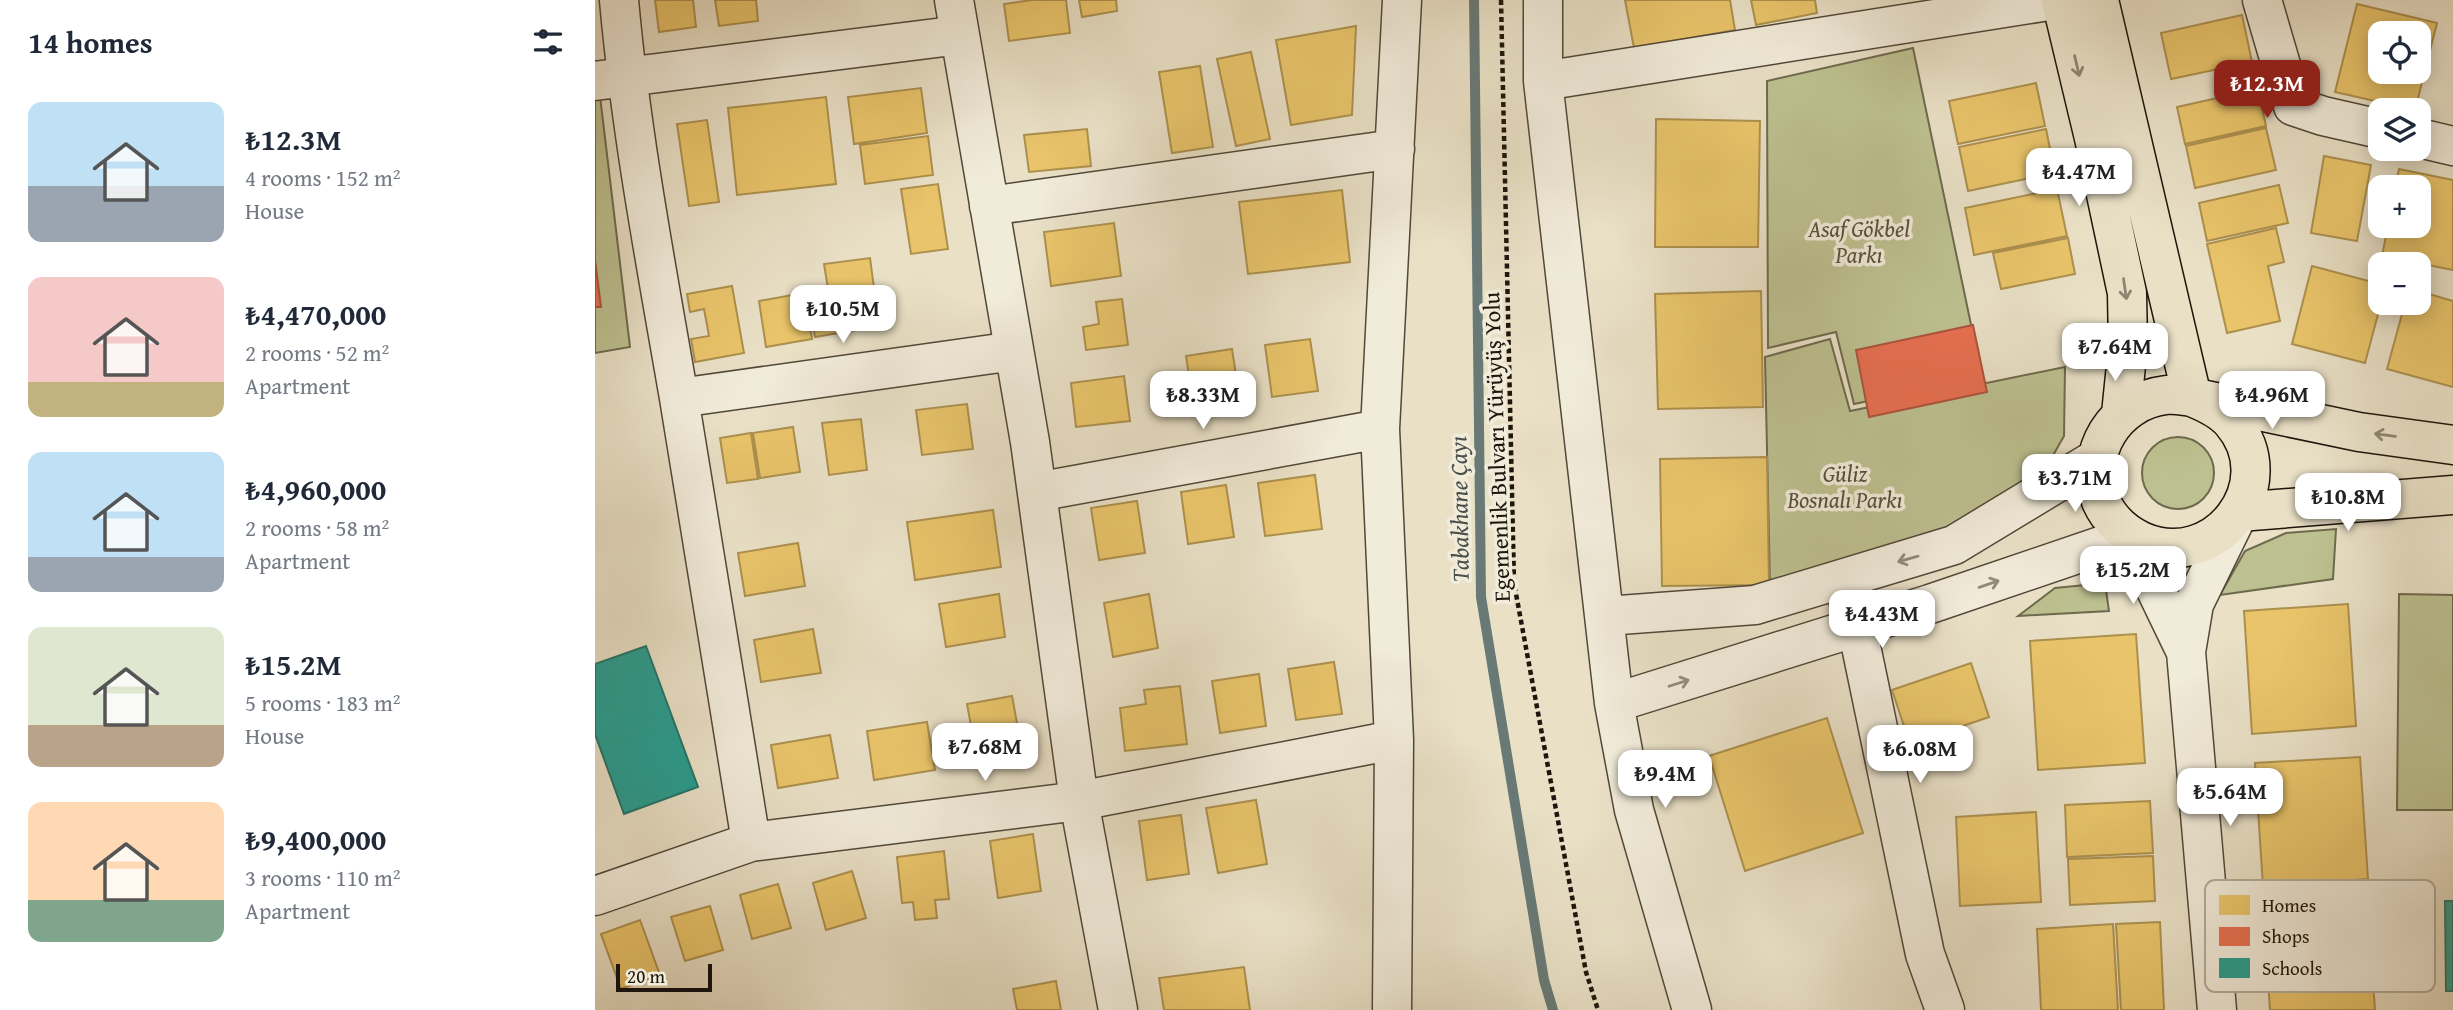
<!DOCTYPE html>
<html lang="en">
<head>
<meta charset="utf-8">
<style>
  body { margin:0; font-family:"Gentium Book Plus",serif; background:#f2f2f3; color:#1f2937; height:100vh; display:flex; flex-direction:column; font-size:26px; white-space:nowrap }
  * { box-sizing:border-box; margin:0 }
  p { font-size:23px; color:#747a83 }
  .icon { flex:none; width:38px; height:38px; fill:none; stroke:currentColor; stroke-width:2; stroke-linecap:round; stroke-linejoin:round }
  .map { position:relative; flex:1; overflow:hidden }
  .details { display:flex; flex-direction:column; background:#fff; width:595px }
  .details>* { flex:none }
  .tools { position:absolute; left:1773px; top:21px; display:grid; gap:14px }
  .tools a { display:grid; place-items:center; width:63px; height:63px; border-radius:14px; background:#fff; box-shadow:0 4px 18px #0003; font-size:35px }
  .scale { position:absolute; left:21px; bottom:18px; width:96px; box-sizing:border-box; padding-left:7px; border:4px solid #1e150c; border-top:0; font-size:19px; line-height:24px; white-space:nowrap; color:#1e150c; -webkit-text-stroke:5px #f1ebda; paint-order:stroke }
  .price { position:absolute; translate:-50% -60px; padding:0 16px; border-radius:14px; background:#fff; color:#222; font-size:23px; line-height:46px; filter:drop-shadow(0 2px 4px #0008) }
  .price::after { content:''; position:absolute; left:50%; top:42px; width:21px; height:16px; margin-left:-10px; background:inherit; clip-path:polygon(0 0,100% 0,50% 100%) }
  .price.active { background:#8f2418; color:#fff }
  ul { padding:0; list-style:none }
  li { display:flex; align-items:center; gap:21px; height:175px; padding:0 28px }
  li span { display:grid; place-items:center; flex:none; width:196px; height:140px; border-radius:14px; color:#555 }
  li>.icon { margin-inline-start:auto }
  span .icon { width:84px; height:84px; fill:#fffc; stroke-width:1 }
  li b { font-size:30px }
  h2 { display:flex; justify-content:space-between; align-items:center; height:84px; padding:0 28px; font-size:30px }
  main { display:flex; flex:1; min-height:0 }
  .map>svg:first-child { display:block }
  .green { fill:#bdc090; stroke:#6e6a4e; stroke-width:2 }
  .homes { fill:#e9c46a; stroke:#ac904e; stroke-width:2; fill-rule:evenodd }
  .shops { fill:#e76f51; stroke:#ab543c; stroke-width:2 }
  .schools { fill:#2a9d8f; stroke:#267468; stroke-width:2 }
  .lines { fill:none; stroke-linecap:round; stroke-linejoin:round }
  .stream { stroke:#687976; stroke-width:10 }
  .minor-casing { stroke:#51483a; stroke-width:41 }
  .major-casing { stroke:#1e150c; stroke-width:41 }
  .path { stroke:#1e150c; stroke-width:4.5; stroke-dasharray:5 3.5; stroke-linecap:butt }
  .minor { stroke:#f1ebda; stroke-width:38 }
  .major { stroke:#e9e0c6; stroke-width:38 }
  .oneway { stroke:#8e8572 }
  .oneway2 { stroke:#928b7d }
  .labels { text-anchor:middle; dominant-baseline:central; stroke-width:7; stroke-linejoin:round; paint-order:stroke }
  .park-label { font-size:23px; font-style:italic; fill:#56513a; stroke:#f1ebda }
  .street-label { font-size:23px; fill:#1e150c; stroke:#f1ebda }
  .water-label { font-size:24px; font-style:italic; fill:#494f4a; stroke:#f1ebda }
  .key { fill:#f1ebda; stroke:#b2ab9c; stroke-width:2 }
  .key-label { font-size:19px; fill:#1e150c }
</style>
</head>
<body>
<main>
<section class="details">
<h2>14 homes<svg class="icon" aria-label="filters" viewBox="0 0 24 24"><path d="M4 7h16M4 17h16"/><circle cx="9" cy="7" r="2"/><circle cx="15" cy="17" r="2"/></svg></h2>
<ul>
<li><span style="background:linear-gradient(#bfe0f5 60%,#9aa5b1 0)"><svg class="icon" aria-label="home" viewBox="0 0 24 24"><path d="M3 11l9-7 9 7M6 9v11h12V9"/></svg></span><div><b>₺12.3M</b><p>4 rooms · 152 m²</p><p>House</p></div></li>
<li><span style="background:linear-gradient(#f6c9c9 75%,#c2b280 0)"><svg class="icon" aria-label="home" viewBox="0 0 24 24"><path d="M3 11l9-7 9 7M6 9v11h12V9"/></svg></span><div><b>₺4,470,000</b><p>2 rooms · 52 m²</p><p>Apartment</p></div></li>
<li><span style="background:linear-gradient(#bfe0f5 75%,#9aa5b1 0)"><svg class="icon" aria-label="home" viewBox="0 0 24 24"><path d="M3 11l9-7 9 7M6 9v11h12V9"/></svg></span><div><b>₺4,960,000</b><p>2 rooms · 58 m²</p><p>Apartment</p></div></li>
<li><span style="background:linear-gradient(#dfe7d0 70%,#b9a48a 0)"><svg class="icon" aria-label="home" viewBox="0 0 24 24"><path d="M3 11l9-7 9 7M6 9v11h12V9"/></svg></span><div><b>₺15.2M</b><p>5 rooms · 183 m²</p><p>House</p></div></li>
<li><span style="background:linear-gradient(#ffd9b3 70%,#7fa58c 0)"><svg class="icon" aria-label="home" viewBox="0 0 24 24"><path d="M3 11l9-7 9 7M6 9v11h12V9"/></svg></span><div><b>₺9,400,000</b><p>3 rooms · 110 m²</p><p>Apartment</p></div></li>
</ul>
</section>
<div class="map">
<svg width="1858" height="1010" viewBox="0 0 1858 1010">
  <rect width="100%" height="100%" fill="#e9e0c6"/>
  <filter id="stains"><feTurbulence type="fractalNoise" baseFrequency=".00286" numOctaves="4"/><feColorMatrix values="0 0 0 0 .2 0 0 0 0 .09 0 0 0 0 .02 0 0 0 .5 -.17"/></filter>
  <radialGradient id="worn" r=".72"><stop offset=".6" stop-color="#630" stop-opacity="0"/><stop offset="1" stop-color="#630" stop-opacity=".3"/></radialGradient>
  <path class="green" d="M 1318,48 L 1387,377 L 1259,404 L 1241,332 L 1173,348 L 1172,81 Z
    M 5,96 L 35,347 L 0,353 L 0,97 Z
    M 1235,339 L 1255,411 L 1470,367 L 1469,436 L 1438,491 L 1357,536 L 1175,586 L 1170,357 Z
    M1547 473a36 36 0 1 1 72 0a36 36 0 1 1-72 0Z
    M 1741,529 L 1738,579 L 1625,595 L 1650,551 L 1691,533 Z
    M 1510,583 L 1514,611 L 1423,616 L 1460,588 Z
    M 1804,594 L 1858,595 L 1858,810 L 1802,810 Z"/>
  <path class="homes" d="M 60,0 L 98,0 L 101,27 L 64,32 Z
    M 120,0 L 161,0 L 163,21 L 124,26 Z
    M 437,0 L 471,0 L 475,33 L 414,41 L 409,4 Z
    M 484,0 L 521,0 L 522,11 L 487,17 Z
    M 1030,0 L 1135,0 L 1140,30 L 1039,48 Z
    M 1156,0 L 1220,0 L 1222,13 L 1161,25 Z
    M 1762,4 L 1842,23 L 1820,110 L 1740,92 ZM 1785,33 L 1824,33 L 1824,72 L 1785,72 Z
    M 1647,15 L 1657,62 L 1576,79 L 1566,33 Z
    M 761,26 L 757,115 L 696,125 L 681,40 Z
    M 656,52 L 675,139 L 641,146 L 622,59 Z
    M 605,66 L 618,147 L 577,153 L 564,72 Z
    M 1441,83 L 1450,126 L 1363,144 L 1354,101 Z
    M 326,88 L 332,133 L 259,144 L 253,97 Z
    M 1663,89 L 1671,126 L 1590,144 L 1582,107 Z
    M 231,97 L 241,184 L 142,195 L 133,108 Z
    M 1061,119 L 1165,121 L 1163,247 L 1060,247 Z
    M 112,120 L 124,202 L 94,206 L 82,124 Z
    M 1671,128 L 1681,170 L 1600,188 L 1591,146 Z
    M 492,129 L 496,166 L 434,172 L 429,135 Z
    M 1451,129 L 1460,173 L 1373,191 L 1364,147 Z
    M 333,136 L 338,175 L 270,184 L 265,145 Z
    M 1729,156 L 1776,165 L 1762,241 L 1716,233 Z
    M 1804,169 L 1858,180 L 1858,270 L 1787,256 L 1793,226 L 1824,226 L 1824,187 L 1800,187 Z
    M 343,184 L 353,249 L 316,254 L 306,189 Z
    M 1684,185 L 1693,223 L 1612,241 L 1604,203 Z
    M 1462,189 L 1472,236 L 1379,255 L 1370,208 Z
    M 747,190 L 755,262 L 653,274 L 644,202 Z
    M 519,223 L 526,276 L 456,286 L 449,232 Z
    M 1681,228 L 1689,262 L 1673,266 L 1685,321 L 1632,333 L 1612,244 Z
    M 1473,238 L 1480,274 L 1406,289 L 1398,253 Z
    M 275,258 L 284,326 L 220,337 L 214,305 L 235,301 L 229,264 Z
    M 1717,266 L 1785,284 L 1786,303 L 1770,363 L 1697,344 Z
    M 137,286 L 149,353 L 100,362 L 96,339 L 114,336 L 109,309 L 95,312 L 92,294 Z
    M 1166,291 L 1168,407 L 1063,409 L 1060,294 Z
    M 1824,291 L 1858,301 L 1858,387 L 1792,369 L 1810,303 L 1824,303 Z
    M 209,293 L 217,339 L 171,347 L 164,301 Z
    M 527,299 L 533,345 L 491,350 L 488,327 L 504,324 L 501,302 Z
    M 715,339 L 723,391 L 677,397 L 670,345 Z
    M 637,349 L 645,401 L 599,408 L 591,356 Z
    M 529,376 L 535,421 L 481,427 L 476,383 Z
    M 372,404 L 378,449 L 327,455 L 321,410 Z
    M 266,419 L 272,470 L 234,475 L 227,423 Z
    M 198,427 L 205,472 L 165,478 L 158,433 Z
    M 156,433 L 163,479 L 132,483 L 125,438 Z
    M 1172,457 L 1174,585 L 1067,586 L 1065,459 Z
    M 720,475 L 727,529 L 670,536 L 663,483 Z
    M 631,485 L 639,537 L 593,544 L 586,492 Z
    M 542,501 L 550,553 L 504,560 L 496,508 Z
    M 398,510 L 406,567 L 320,580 L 312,522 Z
    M 203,543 L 210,586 L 150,596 L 143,553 Z
    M 404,594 L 410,637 L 351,647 L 344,604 Z
    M 554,594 L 563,648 L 518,657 L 509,603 Z
    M 1753,604 L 1761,726 L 1657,734 L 1649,611 Z
    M 218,629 L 226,673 L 166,682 L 159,640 Z
    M 1541,634 L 1550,763 L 1443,770 L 1435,641 Z
    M 739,662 L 747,714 L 701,720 L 693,669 Z
    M 1376,663 L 1394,717 L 1315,744 L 1297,690 Z
    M 664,674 L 671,726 L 625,733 L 617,681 Z
    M 585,686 L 592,744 L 530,751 L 525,708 L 551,704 L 549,690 Z
    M 417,696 L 427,750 L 382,758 L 372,704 Z
    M 1232,718 L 1268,833 L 1150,871 L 1114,756 Z
    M 332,722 L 340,770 L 279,780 L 272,731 Z
    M 235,735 L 243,778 L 183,788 L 176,745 Z
    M 1765,757 L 1773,879 L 1668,886 L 1660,763 Z
    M 661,800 L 672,864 L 623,873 L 611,808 Z
    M 1555,801 L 1558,853 L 1472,857 L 1470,805 Z
    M 1441,812 L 1446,902 L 1365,906 L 1361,817 Z
    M 586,815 L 594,874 L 552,880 L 544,821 Z
    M 438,834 L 446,891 L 403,898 L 395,841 Z
    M 349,851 L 354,899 L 340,900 L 342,918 L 320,920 L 318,902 L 307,903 L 302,857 Z
    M 1558,856 L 1560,901 L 1475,905 L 1473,859 Z
    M 257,871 L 271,918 L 231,930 L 218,883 Z
    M 183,884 L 196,928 L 157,939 L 145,895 Z
    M 115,906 L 128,950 L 90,961 L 76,917 Z
    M 1773,913 L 1780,1010 L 1675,1010 L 1669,920 Z
    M 45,920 L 65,975 L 26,989 L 6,934 Z
    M 1565,922 L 1569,1010 L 1526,1010 L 1521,924 Z
    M 1518,924 L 1523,1010 L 1446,1010 L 1442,929 Z
    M 649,967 L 655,1010 L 569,1010 L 564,978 Z
    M 461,981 L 466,1010 L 422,1010 L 418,989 Z"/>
  <path class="shops" d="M 0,260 L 6,307 L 0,307 Z
    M 1378,325 L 1392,392 L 1274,417 L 1261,350 Z"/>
  <path class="schools" d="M 51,646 L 103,787 L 29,814 L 0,734 L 0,664 Z
    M 1850,901 L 1858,901 L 1858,991 L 1851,991 Z"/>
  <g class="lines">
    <path class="stream" d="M 879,0 L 886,597 L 949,980 L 958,1010"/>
    <g class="minor-casing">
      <path id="minor" d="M 24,0 C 36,134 61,265 84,398 C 109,546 132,694 156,842
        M 359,0 L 435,442 L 484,801 L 523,1010
        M 948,0 L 948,81 L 1019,703 L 1039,810 L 1097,1010
        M 1667,0 L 1698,106 L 1728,116 L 1785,129
        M 0,81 L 365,35
        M 948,81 L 1460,0
        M 1824,138 L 1858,146
        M 394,206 L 800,149
        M 84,398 L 419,351
        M 442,492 L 785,429
        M 1254,604 L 1262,627 L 1330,954 L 1350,1010
        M 1011,616 L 1160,605 L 1359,545 L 1501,459
        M 1019,703 L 1335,604 L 1535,536 L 1591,652
        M 0,896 L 156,842 L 484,801 L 799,740
        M 797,1010 L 799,740 L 785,429 L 807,0
        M 1622,1010 L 1591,652 L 1599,604 L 1644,512"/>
    </g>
    <g class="major-casing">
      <path id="major" d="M 1466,0 L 1499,138 L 1532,293 L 1533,346 L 1526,414
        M 1504,0 L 1597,397
        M 1597,397 C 1612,403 1627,410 1637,422 C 1690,484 1620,574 1546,541 C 1529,533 1514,519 1506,501 C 1488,453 1520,401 1571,395 C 1579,394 1589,396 1597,397 L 1764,432 L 1858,445
        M 1644,512 L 1858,495"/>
    </g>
    <path class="path" d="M 906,0 L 919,583 L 991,972 L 1003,1010"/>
    <use href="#minor" class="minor"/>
    <use href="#major" class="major"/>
  </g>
  <defs><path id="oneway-shaft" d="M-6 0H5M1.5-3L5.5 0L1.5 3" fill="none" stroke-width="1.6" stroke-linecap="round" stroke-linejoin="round" transform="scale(1.75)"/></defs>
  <g class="oneway">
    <use href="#oneway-shaft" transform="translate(1482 66) rotate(77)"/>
    <use href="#oneway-shaft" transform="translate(1530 289) rotate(82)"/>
    <use href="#oneway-shaft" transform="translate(1790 435) rotate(-172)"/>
  </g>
  <g class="oneway2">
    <use href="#oneway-shaft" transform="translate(1313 559) rotate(164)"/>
    <use href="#oneway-shaft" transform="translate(1394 584) rotate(-19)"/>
    <use href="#oneway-shaft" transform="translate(1084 683) rotate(-18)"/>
  </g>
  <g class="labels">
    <g class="park-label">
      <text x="1264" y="228">Asaf Gökbel<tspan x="1264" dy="26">Parkı</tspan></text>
      <text x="1250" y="473">Güliz<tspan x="1250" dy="26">Bosnalı Parkı</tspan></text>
    </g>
    <g class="street-label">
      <text transform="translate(901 447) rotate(-92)">Egemenlik Bulvarı Yürüyüş Yolu</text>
    </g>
    <g class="water-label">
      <text transform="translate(864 509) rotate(-91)">Tabakhane Çayı</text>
    </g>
  </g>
  <rect x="1610" y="880" width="230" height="112" rx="10" class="key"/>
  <rect x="1624" y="895" width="31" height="20" fill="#e9c46a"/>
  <rect x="1624" y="927" width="31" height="19" fill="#e76f51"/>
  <rect x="1624" y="958" width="31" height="20" fill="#2a9d8f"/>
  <g class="key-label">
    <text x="1667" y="912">Homes</text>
    <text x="1667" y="943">Shops</text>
    <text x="1667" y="975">Schools</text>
  </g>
  <rect width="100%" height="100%" filter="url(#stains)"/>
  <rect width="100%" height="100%" fill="url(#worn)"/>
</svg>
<div class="tools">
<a><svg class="icon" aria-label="locate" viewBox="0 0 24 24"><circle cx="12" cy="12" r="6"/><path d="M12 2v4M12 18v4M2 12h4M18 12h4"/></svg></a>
<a><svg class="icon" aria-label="layers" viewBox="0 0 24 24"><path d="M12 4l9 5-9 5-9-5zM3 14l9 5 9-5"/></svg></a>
<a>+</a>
<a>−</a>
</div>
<div class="scale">20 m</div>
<b class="price active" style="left:1672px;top:120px">₺12.3M</b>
<b class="price" style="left:1484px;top:208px">₺4.47M</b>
<b class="price" style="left:248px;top:345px">₺10.5M</b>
<b class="price" style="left:1520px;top:383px">₺7.64M</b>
<b class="price" style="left:608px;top:431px">₺8.33M</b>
<b class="price" style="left:1677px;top:431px">₺4.96M</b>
<b class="price" style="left:1480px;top:514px">₺3.71M</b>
<b class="price" style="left:1753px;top:533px">₺10.8M</b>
<b class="price" style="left:1538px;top:606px">₺15.2M</b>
<b class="price" style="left:1287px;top:650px">₺4.43M</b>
<b class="price" style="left:390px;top:783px">₺7.68M</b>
<b class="price" style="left:1325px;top:785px">₺6.08M</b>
<b class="price" style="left:1070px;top:810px">₺9.4M</b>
<b class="price" style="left:1635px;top:828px">₺5.64M</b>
</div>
</main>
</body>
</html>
